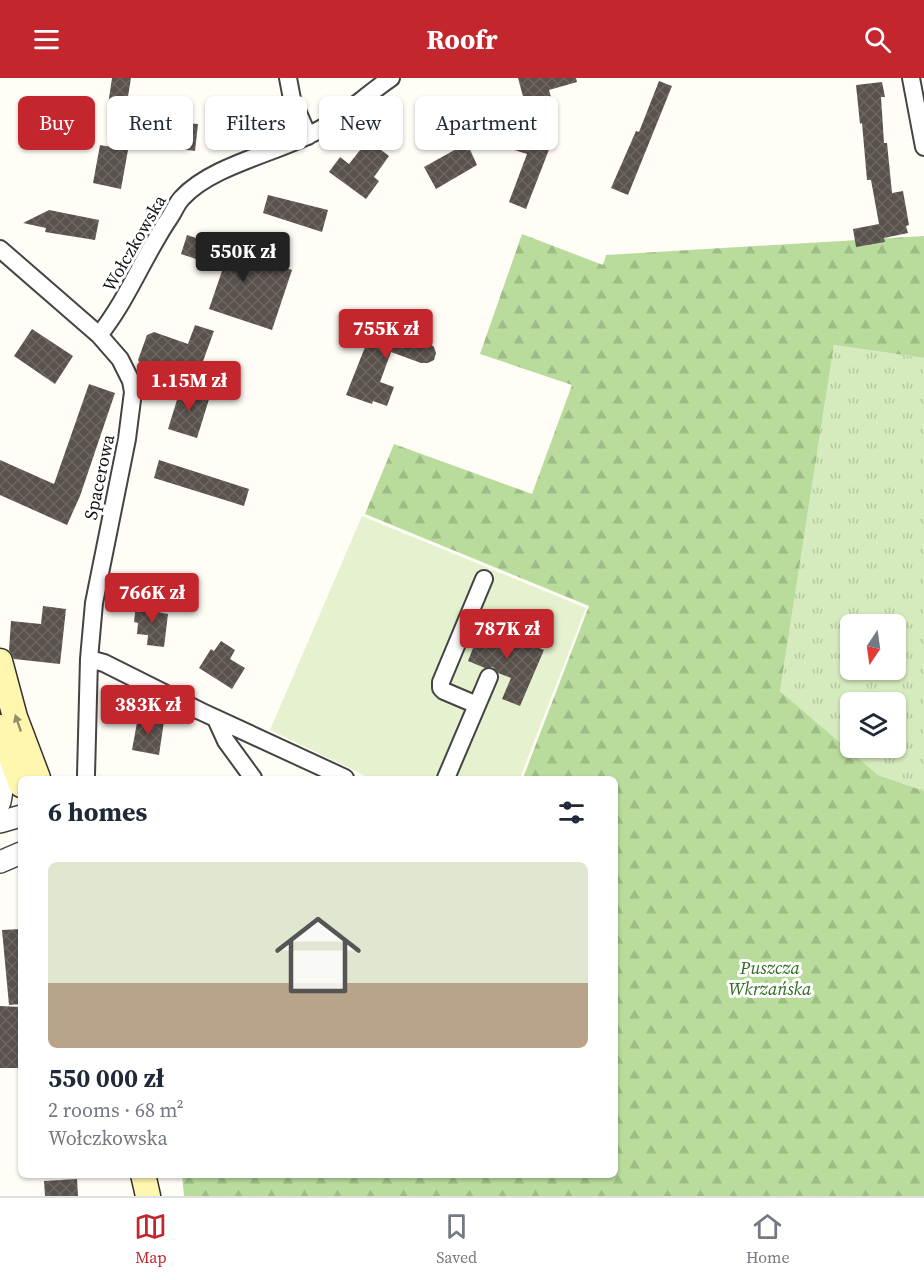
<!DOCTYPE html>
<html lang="en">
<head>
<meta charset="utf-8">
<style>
  body { margin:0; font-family:"Source Serif 4",serif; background:#f6f6f7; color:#1f2937; height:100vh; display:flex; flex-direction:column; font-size:22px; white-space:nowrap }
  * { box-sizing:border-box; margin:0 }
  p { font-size:20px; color:#747a83 }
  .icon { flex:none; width:33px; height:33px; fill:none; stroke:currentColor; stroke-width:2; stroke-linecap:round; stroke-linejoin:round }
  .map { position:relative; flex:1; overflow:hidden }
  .panel { position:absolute; left:18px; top:698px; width:600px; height:402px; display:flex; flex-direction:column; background:#fff; border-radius:9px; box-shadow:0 2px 4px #0004 }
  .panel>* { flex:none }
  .guide { position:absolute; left:18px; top:18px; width:600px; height:54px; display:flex; gap:12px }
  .needle { width:39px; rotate:193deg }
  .fabs { position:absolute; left:840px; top:536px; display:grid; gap:12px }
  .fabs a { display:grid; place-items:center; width:66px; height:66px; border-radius:9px; background:#fff; box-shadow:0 2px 4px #0004; font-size:30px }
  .price { position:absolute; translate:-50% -51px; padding:0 14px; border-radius:6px; background:#c4262e; color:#fff; font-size:20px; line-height:39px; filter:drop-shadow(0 2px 3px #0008) }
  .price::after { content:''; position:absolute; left:50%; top:36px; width:18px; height:14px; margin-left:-9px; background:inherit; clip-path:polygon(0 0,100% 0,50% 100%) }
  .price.on { background:#222; color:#fff }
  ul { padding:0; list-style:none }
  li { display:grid; align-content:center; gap:12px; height:318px; padding:0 30px }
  li span { display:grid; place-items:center; height:186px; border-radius:9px; color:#555 }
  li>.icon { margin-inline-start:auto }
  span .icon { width:108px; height:108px; fill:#fffc; stroke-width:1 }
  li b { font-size:26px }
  h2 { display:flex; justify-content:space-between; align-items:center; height:72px; padding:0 30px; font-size:26px }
  .chip { padding:0 21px; border-radius:9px; background:#fff; box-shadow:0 2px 4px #0004; font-size:21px; line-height:54px }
  .chip.on { background:#c4262e; color:#fff }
  header { display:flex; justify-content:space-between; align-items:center; height:78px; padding:0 30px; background:#c4262e; color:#fff; font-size:27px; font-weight:700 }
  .tab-bar { display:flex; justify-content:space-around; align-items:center; height:84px; border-top:2px solid #e0e1e3; background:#fff; font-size:16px; color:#747a83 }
  .tab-bar a { display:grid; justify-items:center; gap:3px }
  .tab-bar .on { color:#c4262e }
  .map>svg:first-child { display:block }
  .grass { fill:url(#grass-tufts); fill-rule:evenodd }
  .forest { fill:url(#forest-firs) }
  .pitch { fill:#e6f2cf }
  .building { fill:url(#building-cross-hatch) }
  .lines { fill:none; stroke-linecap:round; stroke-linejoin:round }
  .minor-casing { stroke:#444; stroke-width:20 }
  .tertiary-casing { stroke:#444; stroke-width:24 }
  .secondary-casing { stroke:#333; stroke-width:27 }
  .minor { stroke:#fff; stroke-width:16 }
  .tertiary { stroke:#fff; stroke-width:21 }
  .secondary { stroke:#fff6b0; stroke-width:24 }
  .oneway { fill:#948f68 }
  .labels { text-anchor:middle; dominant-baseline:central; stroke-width:6; stroke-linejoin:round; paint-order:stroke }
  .street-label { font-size:18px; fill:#111; stroke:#fff }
  .park-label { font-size:18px; font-style:italic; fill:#2f6b1f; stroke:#fff }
</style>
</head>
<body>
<header><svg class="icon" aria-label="menu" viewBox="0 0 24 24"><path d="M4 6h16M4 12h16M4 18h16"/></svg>Roofr<svg class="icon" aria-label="search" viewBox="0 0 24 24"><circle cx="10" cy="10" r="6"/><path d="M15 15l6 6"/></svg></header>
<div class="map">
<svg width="924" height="1118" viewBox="0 0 924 1118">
  <defs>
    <pattern id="grass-tufts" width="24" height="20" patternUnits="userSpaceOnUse" patternTransform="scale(1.5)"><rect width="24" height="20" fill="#d5ebbd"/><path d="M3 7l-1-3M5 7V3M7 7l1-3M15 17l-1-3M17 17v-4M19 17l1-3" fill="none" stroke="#b6c8a1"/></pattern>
    <pattern id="forest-firs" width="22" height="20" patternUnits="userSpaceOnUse" patternTransform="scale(1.5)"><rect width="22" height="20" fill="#b9dc9c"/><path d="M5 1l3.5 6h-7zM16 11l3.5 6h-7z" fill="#9ebc85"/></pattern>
    <pattern id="building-cross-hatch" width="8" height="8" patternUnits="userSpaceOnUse" patternTransform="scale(1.5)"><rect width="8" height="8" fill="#5a524d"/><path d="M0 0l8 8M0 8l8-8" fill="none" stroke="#6d6662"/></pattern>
  </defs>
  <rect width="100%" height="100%" fill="#fffdf5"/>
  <path class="grass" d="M 834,267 L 924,280 L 924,713 L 878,697 L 780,613 ZM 850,546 L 896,546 L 896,591 L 850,591 ZM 850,624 L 896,624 L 896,669 L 850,669 Z"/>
  <path class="forest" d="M 522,156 L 603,187 L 606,177 L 924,158 L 924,280 L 834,267 L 780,613 L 878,697 L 924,713 L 924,1118 L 184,1118 L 182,1097 L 615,1096 L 615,700 L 523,700 L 589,528 L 365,436 L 394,366 L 532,416 L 572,307 L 480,276 Z"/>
  <path class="pitch" d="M 362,438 L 586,530 L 520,700 L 370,700 L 270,652 Z"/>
  <path class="building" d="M 112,0 L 131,0 L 125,37 L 107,34 Z
    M 518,0 L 576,0 L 577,4 L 549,12 L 556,37 L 530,44 Z
    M 659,3 L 672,8 L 628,117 L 611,110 L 636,53 L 639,54 Z
    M 882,4 L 885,19 L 881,19 L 884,65 L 887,65 L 892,115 L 903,113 L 909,147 L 906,148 L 908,155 L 884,160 L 885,164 L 856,169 L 853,151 L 879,146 L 871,102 L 867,102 L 862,45 L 860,46 L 856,7 Z
    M 257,18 L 266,49 L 240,57 L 231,26 Z
    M 156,42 L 198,46 L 195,73 L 154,68 Z
    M 521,54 L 550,69 L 526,131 L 509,124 L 527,76 L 511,71 Z
    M 368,62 L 389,78 L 374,99 L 379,103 L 366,121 L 329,94 L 340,79 L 349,86 Z
    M 467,65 L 477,87 L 436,111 L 424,89 Z
    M 100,67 L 128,72 L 121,111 L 93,105 Z
    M 268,117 L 328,132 L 322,154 L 263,135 Z
    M 49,132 L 99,142 L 95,162 L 45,154 L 46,150 L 23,145 Z
    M 187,157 L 292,192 L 272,252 L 209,231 L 223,190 L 181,176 Z
    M 377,239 L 423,257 L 422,259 L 434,269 L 436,275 L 434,282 L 428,285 L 421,285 L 391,274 L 380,304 L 394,309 L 387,328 L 373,323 L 372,326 L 346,317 Z
    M 195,247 L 214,253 L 194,308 L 164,299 L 165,297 L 141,288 L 138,282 L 147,257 L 154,254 L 188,266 Z
    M 32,251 L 73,278 L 55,306 L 14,278 Z
    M 89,306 L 115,315 L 80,418 L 67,447 L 0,417 L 0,382 L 54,406 Z
    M 181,309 L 210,318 L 197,360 L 168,351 Z
    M 159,382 L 249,411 L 244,428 L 154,400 Z
    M 136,526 L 159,529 L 158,534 L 168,536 L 164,569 L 147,567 L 148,557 L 137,556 L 138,545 L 134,544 Z
    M 43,528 L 66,531 L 60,586 L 14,581 L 9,572 L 11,543 L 41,546 Z
    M 483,544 L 504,552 L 503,556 L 544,572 L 520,628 L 502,621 L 511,600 L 498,595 L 493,589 L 485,590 L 468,583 Z
    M 221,563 L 235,572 L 230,581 L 245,590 L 232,611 L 199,590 L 211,571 L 214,573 Z
    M 138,639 L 164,643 L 159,677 L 132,672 Z
    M 21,851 L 21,926 L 9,927 L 2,852 Z
    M 0,928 L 21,929 L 21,990 L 0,990 Z
    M 77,1101 L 78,1118 L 45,1118 L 44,1103 Z"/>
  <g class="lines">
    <g class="minor-casing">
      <path id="minor" d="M 288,0 L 292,21 L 308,58
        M 911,0 L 924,69
        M 0,171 L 99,257 L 120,281 L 131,303 L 133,314 L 127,361 L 94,525 L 89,581 L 86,697
        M 99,257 C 128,221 144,177 170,139 C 174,133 177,125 182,120 C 210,89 271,76 309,57 C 340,43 363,19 391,0
        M 89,581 L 104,585 L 200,633 L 345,700
        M 477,627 L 444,613 L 441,610 L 441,604 L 484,501
        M 216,641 L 226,663 L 253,700
        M 446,700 L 489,599"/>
    </g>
    <g class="tertiary-casing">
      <path id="tertiary" d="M 0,724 L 6,690 L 4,670
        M 0,744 L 21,738
        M 0,784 L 21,775"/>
    </g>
    <g class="secondary-casing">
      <path id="secondary" d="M 0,583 L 15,639 L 38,700
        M 0,649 L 21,707
        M 143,1096 L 148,1118"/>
    </g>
    <use href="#minor" class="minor"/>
    <use href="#tertiary" class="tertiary"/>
    <use href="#secondary" class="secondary"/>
  </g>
  <defs><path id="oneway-solid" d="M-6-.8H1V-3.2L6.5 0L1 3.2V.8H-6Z" transform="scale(1.5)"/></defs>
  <use class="oneway" href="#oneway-solid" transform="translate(18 645) rotate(-109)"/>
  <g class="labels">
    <g class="street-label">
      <text transform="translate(134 165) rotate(-60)">Wołczkowska</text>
      <text transform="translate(99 399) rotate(-78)">Spacerowa</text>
    </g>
    <g class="park-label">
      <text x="770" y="889">Puszcza<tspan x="770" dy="21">Wkrzańska</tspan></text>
    </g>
  </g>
</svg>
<div class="fabs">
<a><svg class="needle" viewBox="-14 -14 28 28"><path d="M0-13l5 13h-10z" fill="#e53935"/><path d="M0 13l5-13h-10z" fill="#747a83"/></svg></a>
<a><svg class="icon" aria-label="layers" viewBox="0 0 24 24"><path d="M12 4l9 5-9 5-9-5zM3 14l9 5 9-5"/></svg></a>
</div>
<b class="price on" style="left:243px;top:205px">550K zł</b>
<b class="price" style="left:386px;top:282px">755K zł</b>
<b class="price" style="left:189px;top:334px">1.15M zł</b>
<b class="price" style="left:152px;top:546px">766K zł</b>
<b class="price" style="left:507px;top:582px">787K zł</b>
<b class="price" style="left:148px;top:658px">383K zł</b>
<div class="guide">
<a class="chip on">Buy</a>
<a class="chip">Rent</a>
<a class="chip">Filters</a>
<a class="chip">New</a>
<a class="chip">Apartment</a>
</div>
<section class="panel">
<h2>6 homes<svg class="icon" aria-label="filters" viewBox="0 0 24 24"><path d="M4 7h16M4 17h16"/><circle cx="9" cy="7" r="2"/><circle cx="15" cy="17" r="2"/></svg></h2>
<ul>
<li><span style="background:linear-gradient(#dfe7d0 65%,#b9a48a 0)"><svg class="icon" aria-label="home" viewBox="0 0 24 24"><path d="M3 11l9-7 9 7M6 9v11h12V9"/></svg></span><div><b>550 000 zł</b><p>2 rooms · 68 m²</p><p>Wołczkowska</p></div></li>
</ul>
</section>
</div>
<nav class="tab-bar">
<a class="on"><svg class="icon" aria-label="map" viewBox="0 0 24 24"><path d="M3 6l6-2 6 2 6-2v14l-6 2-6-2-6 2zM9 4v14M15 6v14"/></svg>Map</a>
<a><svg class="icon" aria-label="saved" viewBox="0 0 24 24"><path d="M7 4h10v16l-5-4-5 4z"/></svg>Saved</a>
<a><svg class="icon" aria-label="home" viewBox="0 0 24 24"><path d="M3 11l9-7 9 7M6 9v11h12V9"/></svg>Home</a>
</nav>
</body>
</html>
